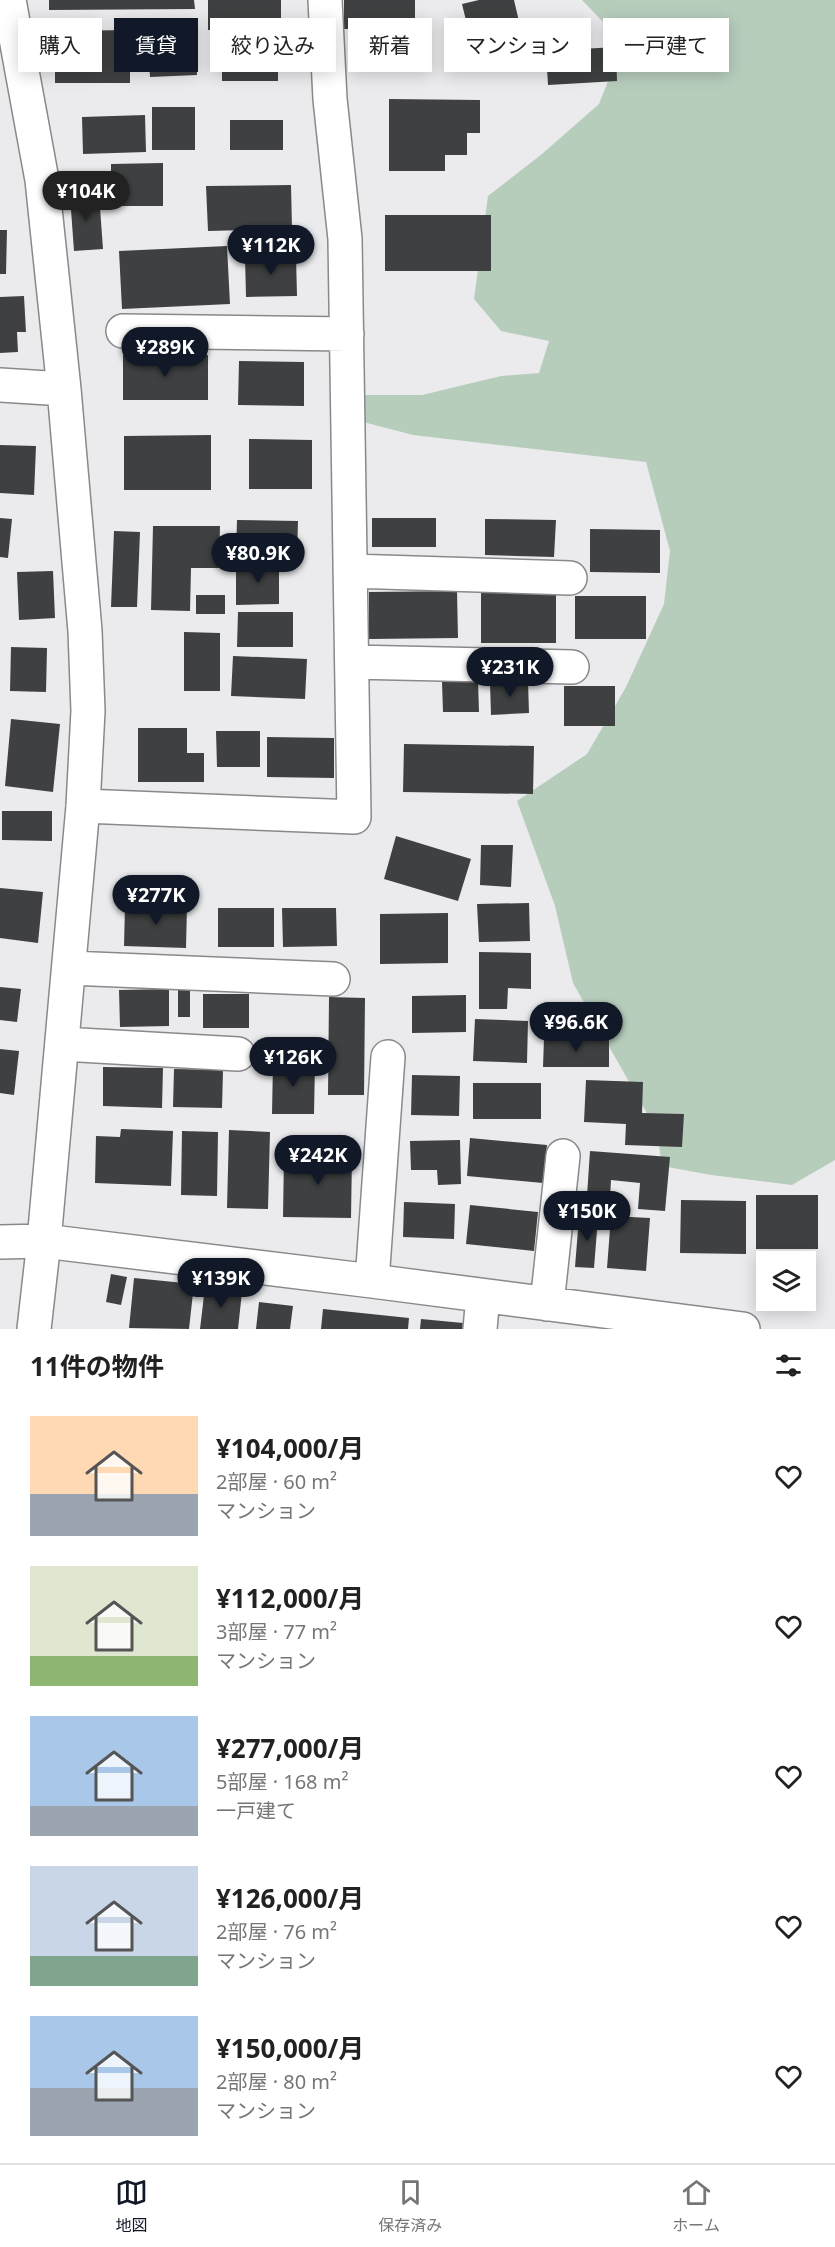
<!DOCTYPE html>
<html lang="ja">
<head>
<meta charset="utf-8">
<style>
  body { margin:0; font-family:"Noto Sans","Noto Sans JP",sans-serif; background:#f6f6f6; color:#222; height:100vh; display:flex; flex-direction:column; font-size:22px; white-space:nowrap }
  * { box-sizing:border-box; margin:0 }
  p { font-size:20px; color:#767676 }
  .icon { flex:none; width:33px; height:33px; fill:none; stroke:currentColor; stroke-width:2; stroke-linecap:round; stroke-linejoin:round }
  .map { position:relative; height:1329px; overflow:hidden }
  .details { display:flex; flex-direction:column; background:#fff; flex:1 }
  .details>* { flex:none }
  .hud { position:absolute; left:18px; top:18px; width:800px; height:54px; display:flex; gap:12px }
  .controls { position:absolute; left:756px; top:1251px; display:grid; gap:12px }
  .controls a { display:grid; place-items:center; width:60px; height:60px; border-radius:0px; background:#fff; box-shadow:0 3px 15px #0003; font-size:30px }
  .price { position:absolute; translate:-50% -51px; padding:0 14px; border-radius:21px; background:#111827; color:#fff; font-size:20px; line-height:39px; filter:drop-shadow(0 2px 3px #0008) }
  .price::after { content:''; position:absolute; left:50%; top:36px; width:18px; height:14px; margin-left:-9px; background:inherit; clip-path:polygon(0 0,100% 0,50% 100%) }
  .price.on { background:#222; color:#fff }
  ul { padding:0; list-style:none }
  li { display:flex; align-items:center; gap:18px; height:150px; padding:0 30px }
  li span { display:grid; place-items:center; flex:none; width:168px; height:120px; border-radius:0px; color:#555 }
  li>.icon { margin-inline-start:auto }
  span .icon { width:72px; height:72px; fill:#fffc; stroke-width:1 }
  li b { font-size:26px }
  h2 { display:flex; justify-content:space-between; align-items:center; height:72px; padding:0 30px; font-size:26px }
  .tag { padding:0 21px; border-radius:0px; background:#fff; box-shadow:0 3px 15px #0003; font-size:21px; line-height:54px }
  .tag.on { background:#111827; color:#fff }
  .tabs { display:flex; justify-content:space-around; align-items:center; height:84px; border-top:2px solid #e0e0e0; background:#fff; font-size:16px; color:#767676 }
  .tabs a { display:grid; justify-items:center; gap:3px }
  .tabs .on { color:#111827 }
  .map>svg:first-child { display:block }
  .green { fill:#b7cdbc }
  .building { fill:#3f4041 }
  .lines { fill:none; stroke-linecap:round; stroke-linejoin:round }
  .minor-casing { stroke:#89898b; stroke-width:36 }
  .minor { stroke:#fff; stroke-width:33 }
</style>
</head>
<body>
<div class="map">
<svg width="835" height="1329" viewBox="0 0 835 1329">
  <rect width="100%" height="100%" fill="#ebebed"/>
  <path class="green" d="M 582,0 L 835,0 L 835,1160 L 792,1185 L 711,1175 L 662,1166 L 657,1131 L 573,983 L 555,906 L 517,801 L 587,754 L 626,687 L 664,604 L 670,551 L 646,462 L 413,435 L 348,418 L 348,395 L 422,395 L 501,376 L 539,373 L 549,341 L 501,331 L 474,299 L 488,196 L 542,154 L 599,104 L 623,43 Z"/>
  <path class="building" d="M 49,0 L 194,0 L 195,9 L 49,10 Z
    M 208,0 L 281,0 L 281,30 L 208,30 Z
    M 344,0 L 415,0 L 415,29 L 344,29 Z
    M 479,0 L 514,0 L 521,30 L 471,41 L 462,4 Z
    M 195,28 L 197,75 L 150,77 L 147,30 Z
    M 130,30 L 130,83 L 55,83 L 55,31 Z
    M 222,43 L 278,43 L 278,81 L 222,81 Z
    M 616,47 L 617,81 L 548,85 L 546,51 Z
    M 389,99 L 480,100 L 480,133 L 467,133 L 467,155 L 445,155 L 445,171 L 389,171 Z
    M 152,107 L 195,107 L 195,150 L 152,150 Z
    M 145,115 L 146,152 L 83,154 L 82,117 Z
    M 230,120 L 283,120 L 283,150 L 230,150 Z
    M 163,163 L 163,206 L 111,206 L 111,164 Z
    M 291,185 L 292,229 L 208,231 L 206,186 Z
    M 99,194 L 103,249 L 74,251 L 70,196 Z
    M 385,215 L 491,215 L 491,271 L 385,271 Z
    M 0,230 L 7,230 L 6,274 L 0,274 Z
    M 227,246 L 230,304 L 122,309 L 119,251 Z
    M 296,256 L 297,296 L 246,297 L 245,257 Z
    M 24,296 L 26,332 L 17,332 L 18,352 L 0,353 L 0,297 Z
    M 123,355 L 208,355 L 208,400 L 123,400 Z
    M 239,361 L 304,362 L 304,406 L 238,405 Z
    M 211,435 L 211,490 L 124,490 L 124,436 Z
    M 249,439 L 312,440 L 312,489 L 249,489 Z
    M 0,445 L 36,446 L 34,495 L 0,493 Z
    M 0,518 L 12,519 L 8,558 L 0,557 Z
    M 372,518 L 436,518 L 436,547 L 372,547 Z
    M 485,519 L 556,520 L 554,557 L 485,555 Z
    M 237,520 L 298,521 L 297,555 L 236,555 Z
    M 153,526 L 220,526 L 219,568 L 191,568 L 190,611 L 151,610 Z
    M 590,529 L 660,530 L 660,573 L 590,572 Z
    M 114,531 L 140,532 L 137,607 L 111,607 Z
    M 279,564 L 279,604 L 236,605 L 236,565 Z
    M 53,571 L 55,618 L 19,620 L 17,572 Z
    M 457,591 L 458,638 L 369,639 L 369,592 Z
    M 481,593 L 556,593 L 556,643 L 481,643 Z
    M 196,595 L 225,595 L 225,614 L 196,614 Z
    M 575,596 L 646,596 L 646,639 L 575,639 Z
    M 238,612 L 293,612 L 293,647 L 237,647 Z
    M 184,632 L 220,633 L 220,691 L 184,691 Z
    M 11,647 L 47,648 L 46,692 L 10,691 Z
    M 233,656 L 307,659 L 305,699 L 231,696 Z
    M 478,681 L 479,712 L 443,712 L 442,682 Z
    M 528,681 L 529,713 L 491,715 L 490,683 Z
    M 564,686 L 615,686 L 615,726 L 564,726 Z
    M 11,719 L 60,724 L 53,792 L 5,786 Z
    M 138,728 L 187,728 L 187,753 L 204,753 L 204,782 L 138,782 Z
    M 216,731 L 260,731 L 260,767 L 217,767 Z
    M 267,737 L 334,738 L 334,778 L 267,777 Z
    M 404,744 L 534,746 L 533,794 L 403,792 Z
    M 2,811 L 52,811 L 52,841 L 2,840 Z
    M 396,836 L 471,859 L 458,901 L 384,879 Z
    M 481,845 L 513,845 L 511,887 L 480,885 Z
    M 0,888 L 43,892 L 38,943 L 0,938 Z
    M 529,903 L 530,941 L 479,942 L 477,904 Z
    M 125,905 L 187,906 L 186,948 L 124,946 Z
    M 218,908 L 274,908 L 274,947 L 218,947 Z
    M 282,908 L 336,908 L 337,946 L 283,947 Z
    M 448,913 L 448,963 L 380,964 L 380,914 Z
    M 479,952 L 531,953 L 531,989 L 508,988 L 507,1009 L 479,1009 Z
    M 0,987 L 21,989 L 17,1022 L 0,1020 Z
    M 169,989 L 169,1026 L 120,1027 L 119,990 Z
    M 178,989 L 190,989 L 190,1017 L 178,1017 Z
    M 203,994 L 249,994 L 249,1028 L 203,1028 Z
    M 466,995 L 466,1032 L 412,1033 L 412,996 Z
    M 329,997 L 365,998 L 364,1095 L 328,1095 Z
    M 475,1019 L 528,1021 L 527,1063 L 473,1061 Z
    M 544,1038 L 609,1038 L 609,1067 L 543,1067 Z
    M 0,1049 L 19,1051 L 14,1095 L 0,1093 Z
    M 273,1062 L 315,1063 L 314,1114 L 272,1114 Z
    M 103,1067 L 163,1068 L 162,1108 L 103,1106 Z
    M 174,1069 L 223,1070 L 222,1108 L 173,1107 Z
    M 412,1075 L 460,1076 L 459,1116 L 411,1115 Z
    M 586,1080 L 643,1082 L 642,1113 L 684,1114 L 682,1147 L 625,1145 L 626,1124 L 584,1122 Z
    M 473,1083 L 541,1083 L 541,1119 L 473,1119 Z
    M 121,1129 L 173,1131 L 171,1186 L 95,1183 L 96,1136 L 120,1137 Z
    M 229,1130 L 270,1132 L 268,1209 L 227,1208 Z
    M 182,1131 L 218,1132 L 217,1196 L 181,1195 Z
    M 470,1138 L 547,1145 L 543,1183 L 467,1176 Z
    M 460,1140 L 461,1184 L 438,1185 L 437,1170 L 411,1170 L 410,1141 Z
    M 590,1151 L 670,1157 L 665,1211 L 638,1209 L 640,1183 L 611,1180 L 610,1198 L 587,1196 Z
    M 284,1155 L 352,1155 L 351,1218 L 283,1217 Z
    M 756,1195 L 818,1195 L 818,1249 L 756,1249 Z
    M 681,1200 L 746,1201 L 746,1254 L 680,1253 Z
    M 404,1202 L 455,1204 L 454,1239 L 403,1237 Z
    M 470,1205 L 538,1212 L 534,1251 L 466,1244 Z
    M 611,1216 L 650,1218 L 646,1271 L 607,1268 Z
    M 579,1217 L 598,1218 L 594,1268 L 575,1267 Z
    M 111,1274 L 127,1277 L 121,1305 L 106,1302 Z
    M 134,1278 L 194,1284 L 189,1329 L 129,1328 Z
    M 205,1287 L 242,1292 L 238,1329 L 200,1329 Z
    M 259,1302 L 293,1306 L 290,1329 L 256,1329 Z
    M 323,1309 L 409,1318 L 408,1329 L 321,1329 Z
    M 421,1319 L 463,1323 L 462,1329 L 420,1329 Z"/>
  <g class="lines">
    <g class="minor-casing">
      <path id="minor" d="M 9,0 L 42,180 L 64,389 L 85,631 L 88,711 L 83,806 L 44,1241 L 34,1329
        M 123,331 L 347,334
        M 0,385 L 64,389
        M 350,571 L 570,578
        M 352,662 L 572,667
        M 83,806 L 354,817 L 345,239 L 330,99 L 325,0
        M 69,968 L 333,979
        M 62,1044 L 238,1054
        M 0,1242 L 44,1241 L 372,1281 L 743,1329
        M 372,1281 L 388,1057
        M 547,1304 L 563,1156
        M 480,1329 L 483,1296"/>
    </g>
    <use href="#minor" class="minor"/>
  </g>
</svg>
<div class="controls">
<a><svg class="icon" aria-label="layers" viewBox="0 0 24 24"><path d="M12 4l9 5-9 5-9-5zM3 14l9 5 9-5"/></svg></a>
</div>
<b class="price on" style="left:86px;top:222px">¥104K</b>
<b class="price" style="left:271px;top:276px">¥112K</b>
<b class="price" style="left:165px;top:378px">¥289K</b>
<b class="price" style="left:258px;top:584px">¥80.9K</b>
<b class="price" style="left:510px;top:698px">¥231K</b>
<b class="price" style="left:156px;top:926px">¥277K</b>
<b class="price" style="left:576px;top:1053px">¥96.6K</b>
<b class="price" style="left:293px;top:1088px">¥126K</b>
<b class="price" style="left:318px;top:1186px">¥242K</b>
<b class="price" style="left:587px;top:1242px">¥150K</b>
<b class="price" style="left:221px;top:1309px">¥139K</b>
<div class="hud">
<a class="tag">購入</a>
<a class="tag on">賃貸</a>
<a class="tag">絞り込み</a>
<a class="tag">新着</a>
<a class="tag">マンション</a>
<a class="tag">一戸建て</a>
</div>
</div>
<section class="details">
<h2>11件の物件<svg class="icon" aria-label="filters" viewBox="0 0 24 24"><path d="M4 7h16M4 17h16"/><circle cx="9" cy="7" r="2"/><circle cx="15" cy="17" r="2"/></svg></h2>
<ul>
<li><span style="background:linear-gradient(#ffd9b3 65%,#9aa5b1 0)"><svg class="icon" aria-label="home" viewBox="0 0 24 24"><path d="M3 11l9-7 9 7M6 9v11h12V9"/></svg></span><div><b>¥104,000/月</b><p>2部屋 · 60 m²</p><p>マンション</p></div><svg class="icon" aria-label="heart" viewBox="0 0 24 24"><path d="M12 20l-8-8c-3-5 5-10 8-4 3-6 11-1 8 4z"/></svg></li>
<li><span style="background:linear-gradient(#dfe7d0 75%,#8fb573 0)"><svg class="icon" aria-label="home" viewBox="0 0 24 24"><path d="M3 11l9-7 9 7M6 9v11h12V9"/></svg></span><div><b>¥112,000/月</b><p>3部屋 · 77 m²</p><p>マンション</p></div><svg class="icon" aria-label="heart" viewBox="0 0 24 24"><path d="M12 20l-8-8c-3-5 5-10 8-4 3-6 11-1 8 4z"/></svg></li>
<li><span style="background:linear-gradient(#a9c7e8 75%,#9aa5b1 0)"><svg class="icon" aria-label="home" viewBox="0 0 24 24"><path d="M3 11l9-7 9 7M6 9v11h12V9"/></svg></span><div><b>¥277,000/月</b><p>5部屋 · 168 m²</p><p>一戸建て</p></div><svg class="icon" aria-label="heart" viewBox="0 0 24 24"><path d="M12 20l-8-8c-3-5 5-10 8-4 3-6 11-1 8 4z"/></svg></li>
<li><span style="background:linear-gradient(#c9d6e8 75%,#7fa58c 0)"><svg class="icon" aria-label="home" viewBox="0 0 24 24"><path d="M3 11l9-7 9 7M6 9v11h12V9"/></svg></span><div><b>¥126,000/月</b><p>2部屋 · 76 m²</p><p>マンション</p></div><svg class="icon" aria-label="heart" viewBox="0 0 24 24"><path d="M12 20l-8-8c-3-5 5-10 8-4 3-6 11-1 8 4z"/></svg></li>
<li><span style="background:linear-gradient(#a9c7e8 60%,#9aa5b1 0)"><svg class="icon" aria-label="home" viewBox="0 0 24 24"><path d="M3 11l9-7 9 7M6 9v11h12V9"/></svg></span><div><b>¥150,000/月</b><p>2部屋 · 80 m²</p><p>マンション</p></div><svg class="icon" aria-label="heart" viewBox="0 0 24 24"><path d="M12 20l-8-8c-3-5 5-10 8-4 3-6 11-1 8 4z"/></svg></li>
</ul>
</section>
<nav class="tabs">
<a class="on"><svg class="icon" aria-label="map" viewBox="0 0 24 24"><path d="M3 6l6-2 6 2 6-2v14l-6 2-6-2-6 2zM9 4v14M15 6v14"/></svg>地図</a>
<a><svg class="icon" aria-label="saved" viewBox="0 0 24 24"><path d="M7 4h10v16l-5-4-5 4z"/></svg>保存済み</a>
<a><svg class="icon" aria-label="home" viewBox="0 0 24 24"><path d="M3 11l9-7 9 7M6 9v11h12V9"/></svg>ホーム</a>
</nav>
</body>
</html>
